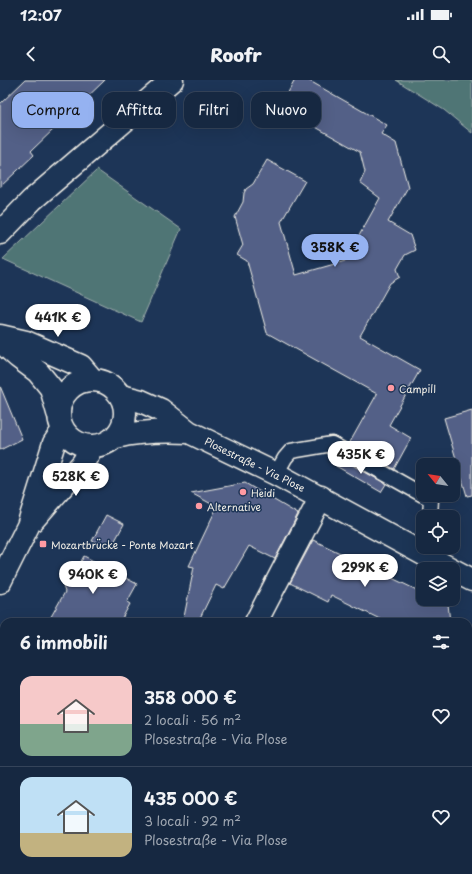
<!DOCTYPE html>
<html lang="it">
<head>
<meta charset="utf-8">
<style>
  body { margin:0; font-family:"Playpen Sans",sans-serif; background:#23344c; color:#f1f3f6; height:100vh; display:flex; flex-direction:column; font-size:15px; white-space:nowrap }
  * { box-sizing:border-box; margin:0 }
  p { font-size:13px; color:#9ea6b1 }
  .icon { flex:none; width:22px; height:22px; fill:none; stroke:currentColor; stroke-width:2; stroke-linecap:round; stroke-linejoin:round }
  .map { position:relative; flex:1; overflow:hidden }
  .side { position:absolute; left:0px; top:538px; width:472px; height:256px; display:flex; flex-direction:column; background:#162841; border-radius:12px 12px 0 0; box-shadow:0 4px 16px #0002,0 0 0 1px #35445a }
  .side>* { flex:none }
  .banner { position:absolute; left:12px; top:12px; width:448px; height:36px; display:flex; gap:8px }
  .needle { width:26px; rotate:300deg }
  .buttons { position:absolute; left:416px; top:378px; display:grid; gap:8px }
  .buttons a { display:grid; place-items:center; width:44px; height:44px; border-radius:8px; background:#162841; box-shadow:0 4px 16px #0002,0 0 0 1px #35445a; font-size:20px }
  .price { position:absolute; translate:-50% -34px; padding:0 9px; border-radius:14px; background:#fff; color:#222; font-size:13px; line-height:26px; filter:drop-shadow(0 1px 2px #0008) }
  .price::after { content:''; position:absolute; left:50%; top:24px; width:12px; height:9px; margin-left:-6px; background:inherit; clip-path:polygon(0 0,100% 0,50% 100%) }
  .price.active { background:#95b2f1; color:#111 }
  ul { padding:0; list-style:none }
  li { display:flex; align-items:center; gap:12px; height:100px; padding:0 20px }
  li+li { border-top:1px solid #35445a }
  li span { display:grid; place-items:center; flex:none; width:112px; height:80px; border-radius:12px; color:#555 }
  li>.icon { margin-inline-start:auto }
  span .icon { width:48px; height:48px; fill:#fffc; stroke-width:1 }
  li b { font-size:17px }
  h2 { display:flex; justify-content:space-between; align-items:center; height:48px; padding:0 20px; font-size:17px }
  .pill { padding:0 14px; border-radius:12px; background:#162841; box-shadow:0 4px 16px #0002,0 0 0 1px #35445a; font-size:14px; line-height:36px }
  .pill.active { background:#95b2f1; color:#111 }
  .status { display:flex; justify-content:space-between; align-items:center; height:28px; padding:0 20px; background:#162841; direction:ltr }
  .status svg { height:11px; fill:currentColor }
  header { display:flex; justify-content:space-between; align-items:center; height:52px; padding:0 20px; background:#162841; font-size:18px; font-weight:800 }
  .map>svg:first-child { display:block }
  .green { fill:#507475; stroke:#a2b2ae }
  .water { fill:#43698b; stroke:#8a9fb0 }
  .building { fill:#526087; stroke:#f4f1e8 }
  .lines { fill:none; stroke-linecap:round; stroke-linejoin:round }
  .lane-casing { stroke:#f4f1e8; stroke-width:17 }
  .street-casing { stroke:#f4f1e8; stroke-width:25 }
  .secondary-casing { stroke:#f4f1e8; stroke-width:25 }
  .lane { stroke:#1d3557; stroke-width:14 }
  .street { stroke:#1d3557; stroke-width:22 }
  .secondary { stroke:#1d3557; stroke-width:22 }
  .poi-dot { fill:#ff9aa2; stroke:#1d3557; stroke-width:1.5 }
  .labels { text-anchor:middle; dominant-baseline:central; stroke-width:3; stroke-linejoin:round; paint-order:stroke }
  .poi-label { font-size:10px; fill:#f4f1e8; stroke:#1d3557; text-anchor:start }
  .street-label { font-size:10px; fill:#f4f1e8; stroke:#1d3557 }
</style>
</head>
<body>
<div class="status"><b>12:07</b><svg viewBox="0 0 49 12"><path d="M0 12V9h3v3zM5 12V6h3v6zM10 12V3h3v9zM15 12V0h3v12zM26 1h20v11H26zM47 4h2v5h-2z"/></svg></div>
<header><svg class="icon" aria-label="back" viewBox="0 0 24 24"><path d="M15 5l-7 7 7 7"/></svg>Roofr<svg class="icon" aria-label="search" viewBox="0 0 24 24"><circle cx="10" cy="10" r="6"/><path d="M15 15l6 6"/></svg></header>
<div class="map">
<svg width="472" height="794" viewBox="0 0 472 794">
  <rect width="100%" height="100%" fill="#1d3557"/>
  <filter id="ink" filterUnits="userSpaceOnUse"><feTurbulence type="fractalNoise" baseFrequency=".025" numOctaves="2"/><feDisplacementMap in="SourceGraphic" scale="8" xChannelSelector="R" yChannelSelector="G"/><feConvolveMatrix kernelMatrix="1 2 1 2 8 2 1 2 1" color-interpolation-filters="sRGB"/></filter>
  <g filter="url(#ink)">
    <path class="green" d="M 396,0 L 472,0 L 472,53 L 444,30 Z
      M 97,90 L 181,149 L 141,242 L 3,179 Z"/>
    <path class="water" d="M 0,703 L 4,707 L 4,790 L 78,790 L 82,794 L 0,794 Z"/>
    <path class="building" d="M 25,0 L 105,0 L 31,71 L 34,75 L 0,107 L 0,24 Z
      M 295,0 L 308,0 L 387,45 L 381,54 L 396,63 L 408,107 L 388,142 L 410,155 L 415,170 L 405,175 L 397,189 L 400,197 L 390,203 L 360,256 L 420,290 L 389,345 L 411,358 L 394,389 L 349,364 L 377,314 L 267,253 L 247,181 L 237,175 L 243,165 L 235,137 L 243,122 L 244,113 L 246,109 L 253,104 L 267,80 L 305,101 L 281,142 L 296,195 L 345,181 L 380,118 L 360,103 L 365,92 L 360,72 L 280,27 Z
      M 0,306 L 22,359 L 0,370 Z
      M 472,330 L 472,415 L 467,416 L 444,338 Z
      M 340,378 L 386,404 L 381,412 L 336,386 Z
      M 245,403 L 298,434 L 275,479 L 249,466 L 224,509 L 216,505 L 198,542 L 183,542 L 194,487 L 189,486 L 217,427 L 191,413 Z
      M 106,435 L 124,444 L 112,466 L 92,461 Z
      M 313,460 L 423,513 L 423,519 L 437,519 L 448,524 L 450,542 L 386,542 L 331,515 L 328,522 L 290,503 Z
      M 84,476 L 137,504 L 127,522 L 130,524 L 120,542 L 48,542 L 65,512 L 62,503 L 68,492 L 77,489 Z"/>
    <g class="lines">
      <g class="lane-casing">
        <path id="lane" d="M 276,394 L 285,378 L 291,371 L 332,364 L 423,415
          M 423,415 L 431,419 L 430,437"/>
      </g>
      <g class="street-casing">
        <path id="street" d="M 0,153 L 32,120 L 172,0
          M 256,542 L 321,417
          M 468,693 L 472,696
          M 382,794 L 385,790"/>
      </g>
      <g class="secondary-casing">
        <path id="secondary" d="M 0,256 L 26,262 L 81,286 L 92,299
          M 0,261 L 18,277 L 38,292 L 51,308 L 58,333
          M59 333a33 33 0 1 1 66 0a33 33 0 1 1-66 0Z
          M 121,316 L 141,321 L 161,330 L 189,352 L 276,394 L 451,489
          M 116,357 C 140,351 164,351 189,352
          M 33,440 L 83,383 L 92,367
          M 453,490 L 472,500
          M 0,502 L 28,446 L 54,363 L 63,350"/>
      </g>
      <use href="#lane" class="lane"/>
      <use href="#street" class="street"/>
      <use href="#secondary" class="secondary"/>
    </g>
  </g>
  <g class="poi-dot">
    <circle cx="391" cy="308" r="4"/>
    <circle cx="243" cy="412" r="4"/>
    <circle cx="199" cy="426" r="4"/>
    <rect x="39" y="460" width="8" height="8" rx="2"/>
  </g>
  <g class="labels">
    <g class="poi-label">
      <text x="399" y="308">Campill</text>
      <text x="251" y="412">Heidi</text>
      <text x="207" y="426">Alternative</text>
      <text x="51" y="464">Mozartbrücke - Ponte Mozart</text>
    </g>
    <g class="street-label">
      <text transform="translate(255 384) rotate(26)">Plosestraße - Via Plose</text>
    </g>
  </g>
</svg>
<div class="buttons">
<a><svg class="needle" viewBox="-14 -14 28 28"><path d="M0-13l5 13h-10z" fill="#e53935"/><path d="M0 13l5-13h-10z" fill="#9ea6b1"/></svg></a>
<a><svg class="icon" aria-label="locate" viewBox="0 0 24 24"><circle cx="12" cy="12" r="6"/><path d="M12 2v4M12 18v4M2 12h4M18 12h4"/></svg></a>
<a><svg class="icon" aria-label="layers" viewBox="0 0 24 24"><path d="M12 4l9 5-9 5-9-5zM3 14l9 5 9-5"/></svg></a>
</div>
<b class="price active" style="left:335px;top:188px">358K €</b>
<b class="price" style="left:58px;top:258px">441K €</b>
<b class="price" style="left:361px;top:395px">435K €</b>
<b class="price" style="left:76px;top:417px">528K €</b>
<b class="price" style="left:365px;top:508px">299K €</b>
<b class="price" style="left:93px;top:515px">940K €</b>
<div class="banner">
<a class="pill active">Compra</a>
<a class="pill">Affitta</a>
<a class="pill">Filtri</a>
<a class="pill">Nuovo</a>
</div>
<section class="side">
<h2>6 immobili<svg class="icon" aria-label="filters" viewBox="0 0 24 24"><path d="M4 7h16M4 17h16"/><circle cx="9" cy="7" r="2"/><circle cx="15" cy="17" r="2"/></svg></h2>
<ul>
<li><span style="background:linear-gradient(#f6c9c9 60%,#7fa58c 0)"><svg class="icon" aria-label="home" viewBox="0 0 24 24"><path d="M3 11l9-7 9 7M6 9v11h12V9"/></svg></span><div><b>358 000 €</b><p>2 locali · 56 m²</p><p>Plosestraße - Via Plose</p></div><svg class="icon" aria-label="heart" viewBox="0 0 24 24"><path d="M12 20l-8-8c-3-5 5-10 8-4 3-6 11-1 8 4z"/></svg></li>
<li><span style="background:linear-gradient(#bfe0f5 70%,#c2b280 0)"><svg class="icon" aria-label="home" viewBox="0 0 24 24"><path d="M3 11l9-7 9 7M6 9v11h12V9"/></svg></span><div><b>435 000 €</b><p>3 locali · 92 m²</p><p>Plosestraße - Via Plose</p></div><svg class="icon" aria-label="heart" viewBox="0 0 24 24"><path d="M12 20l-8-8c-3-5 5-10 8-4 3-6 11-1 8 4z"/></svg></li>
</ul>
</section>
</div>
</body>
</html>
